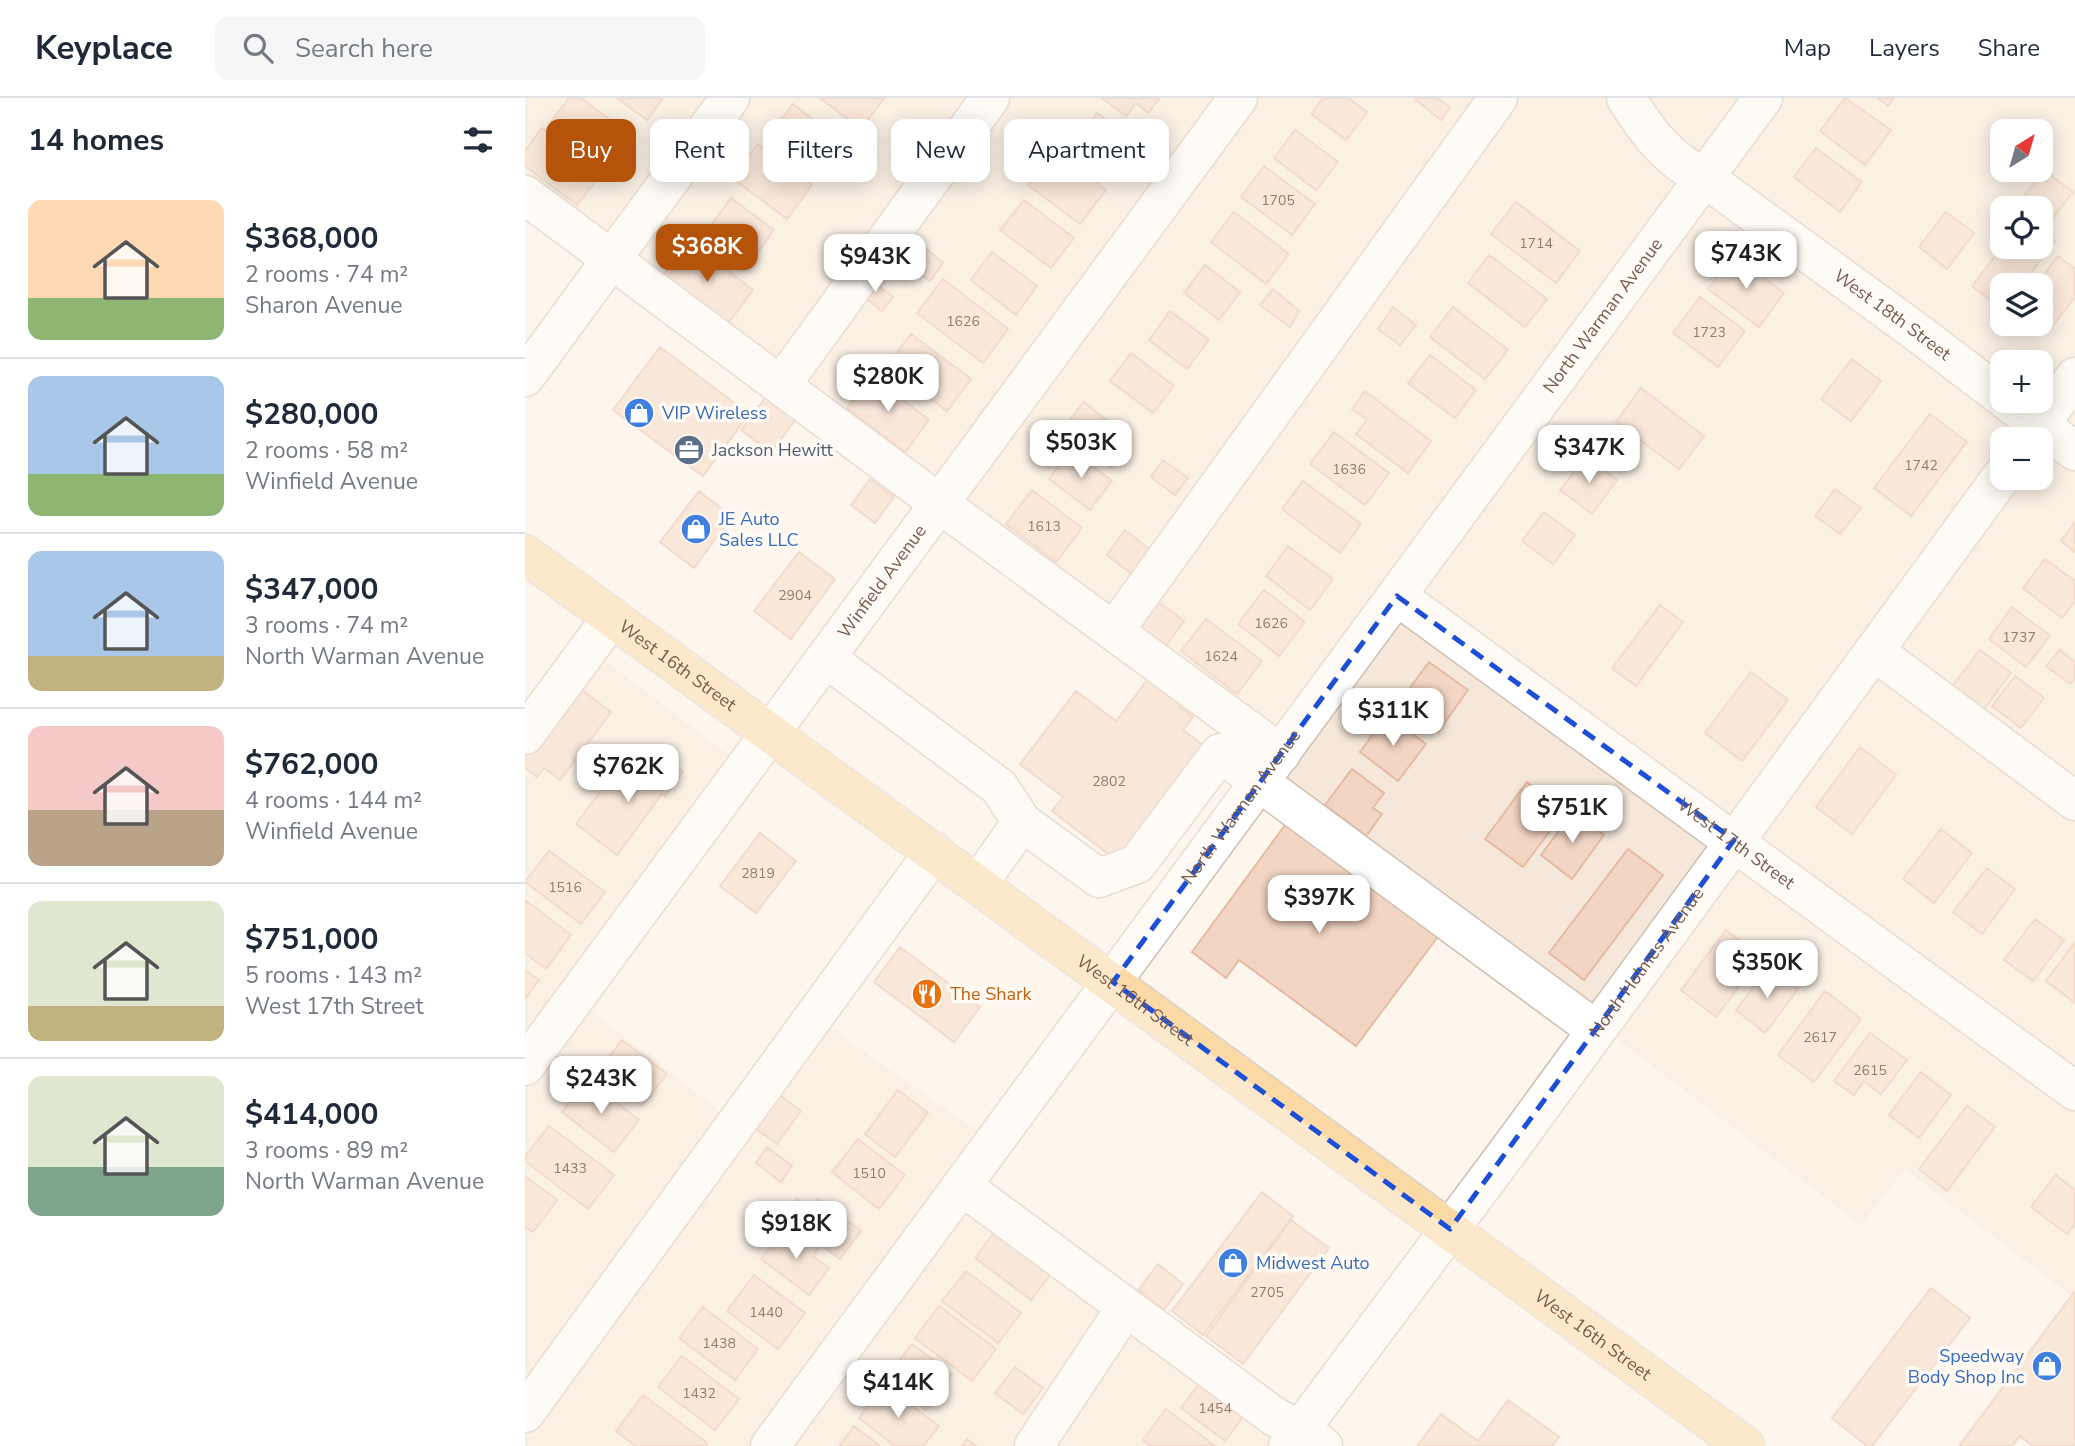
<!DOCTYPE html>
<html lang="en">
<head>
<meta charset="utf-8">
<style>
  body { margin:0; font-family:"Nunito Sans",sans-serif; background:#f6f6f7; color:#1f2937; height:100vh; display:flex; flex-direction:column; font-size:26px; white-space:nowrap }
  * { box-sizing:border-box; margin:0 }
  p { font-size:23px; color:#747a83 }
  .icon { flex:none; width:38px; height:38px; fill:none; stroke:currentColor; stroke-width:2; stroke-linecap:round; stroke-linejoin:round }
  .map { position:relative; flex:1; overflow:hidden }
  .details { display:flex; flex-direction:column; background:#fff; width:525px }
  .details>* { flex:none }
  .top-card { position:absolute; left:21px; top:21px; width:665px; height:63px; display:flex; gap:14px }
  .needle { width:46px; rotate:37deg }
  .buttons { position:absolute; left:1465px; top:21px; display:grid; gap:14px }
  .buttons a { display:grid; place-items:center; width:63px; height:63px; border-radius:14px; background:#fff; box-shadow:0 4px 18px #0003; font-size:35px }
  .price { position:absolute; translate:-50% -60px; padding:0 16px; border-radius:14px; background:#fff; color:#222; font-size:23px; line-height:46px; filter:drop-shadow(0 2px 4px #0008) }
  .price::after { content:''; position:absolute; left:50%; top:42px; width:21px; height:16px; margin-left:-10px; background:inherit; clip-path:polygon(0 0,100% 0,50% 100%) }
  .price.on { background:#b45309; color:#fff }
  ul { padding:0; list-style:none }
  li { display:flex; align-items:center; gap:21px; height:175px; padding:0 28px }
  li+li { border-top:2px solid #e0e1e3 }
  li span { display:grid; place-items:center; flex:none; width:196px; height:140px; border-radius:14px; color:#555 }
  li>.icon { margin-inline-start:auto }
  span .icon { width:84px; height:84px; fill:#fffc; stroke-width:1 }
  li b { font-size:30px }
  h2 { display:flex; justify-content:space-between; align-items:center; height:84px; padding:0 28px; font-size:30px }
  .tag { padding:0 24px; border-radius:14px; background:#fff; box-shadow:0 4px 18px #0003; font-size:24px; line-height:63px }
  .tag.on { background:#b45309; color:#fff }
  header { display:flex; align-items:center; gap:42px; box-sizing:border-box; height:98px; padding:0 35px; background:#fff; border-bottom:2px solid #e0e1e3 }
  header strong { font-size:33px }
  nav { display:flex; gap:38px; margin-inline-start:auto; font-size:24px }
  .search { width:490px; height:63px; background:#f6f6f7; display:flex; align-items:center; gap:18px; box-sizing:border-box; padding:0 24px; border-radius:14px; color:#747a83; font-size:26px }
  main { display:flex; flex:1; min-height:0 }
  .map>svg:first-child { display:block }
  .residential { fill:#f5e8da; fill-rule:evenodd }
  .building { fill:#f3d5c3; stroke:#e6bba3; stroke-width:2 }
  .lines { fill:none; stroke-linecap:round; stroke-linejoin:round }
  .minor-casing { stroke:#d1beb0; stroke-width:41 }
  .major-casing { stroke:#dad1cd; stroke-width:41 }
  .minor { stroke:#fff; stroke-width:38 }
  .major { stroke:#fbd9a5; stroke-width:38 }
  .marked { fill:none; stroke:#1d4ed8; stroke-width:5; stroke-dasharray:14 9; stroke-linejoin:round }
  .labels { text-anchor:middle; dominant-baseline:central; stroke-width:7; stroke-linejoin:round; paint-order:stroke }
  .number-label { font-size:14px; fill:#987a6a }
  .street-label { font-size:18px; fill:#7a5c4d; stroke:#fffaf3 }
  .shop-label { font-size:18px; fill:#366cbe; stroke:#fffaf3; text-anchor:start }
  .service-label { font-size:18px; fill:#4e5e75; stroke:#fffaf3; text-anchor:start }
  .food-label { font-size:18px; fill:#c56008; stroke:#fffaf3; text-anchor:start }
</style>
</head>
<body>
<header>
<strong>Keyplace</strong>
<div class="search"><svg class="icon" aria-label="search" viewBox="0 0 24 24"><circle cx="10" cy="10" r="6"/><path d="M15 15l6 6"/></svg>Search here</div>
<nav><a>Map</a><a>Layers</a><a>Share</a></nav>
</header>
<main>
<section class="details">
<h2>14 homes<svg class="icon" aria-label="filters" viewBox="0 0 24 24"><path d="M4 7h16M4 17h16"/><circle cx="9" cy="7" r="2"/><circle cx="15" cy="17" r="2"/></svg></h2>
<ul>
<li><span style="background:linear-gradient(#ffd9b3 70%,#8fb573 0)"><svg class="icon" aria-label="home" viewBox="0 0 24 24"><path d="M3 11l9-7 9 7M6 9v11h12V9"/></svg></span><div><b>$368,000</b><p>2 rooms · 74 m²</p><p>Sharon Avenue</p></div></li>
<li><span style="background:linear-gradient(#a9c7e8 70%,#8fb573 0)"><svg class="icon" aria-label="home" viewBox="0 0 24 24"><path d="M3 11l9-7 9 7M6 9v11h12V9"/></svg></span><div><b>$280,000</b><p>2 rooms · 58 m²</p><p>Winfield Avenue</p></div></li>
<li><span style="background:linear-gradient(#a9c7e8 75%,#c2b280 0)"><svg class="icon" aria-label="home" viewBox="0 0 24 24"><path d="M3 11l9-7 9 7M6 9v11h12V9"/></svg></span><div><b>$347,000</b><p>3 rooms · 74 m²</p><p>North Warman Avenue</p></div></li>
<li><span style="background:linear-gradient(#f6c9c9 60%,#b9a48a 0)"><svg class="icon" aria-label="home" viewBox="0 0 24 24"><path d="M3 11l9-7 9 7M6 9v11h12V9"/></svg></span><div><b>$762,000</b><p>4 rooms · 144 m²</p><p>Winfield Avenue</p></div></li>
<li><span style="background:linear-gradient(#dfe7d0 75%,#c2b280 0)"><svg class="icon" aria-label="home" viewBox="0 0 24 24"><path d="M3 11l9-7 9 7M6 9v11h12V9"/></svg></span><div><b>$751,000</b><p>5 rooms · 143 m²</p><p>West 17th Street</p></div></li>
<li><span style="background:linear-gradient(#dfe7d0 65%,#7fa58c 0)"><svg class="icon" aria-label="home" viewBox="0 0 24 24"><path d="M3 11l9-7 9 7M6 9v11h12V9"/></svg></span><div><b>$414,000</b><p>3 rooms · 89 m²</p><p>North Warman Avenue</p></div></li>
</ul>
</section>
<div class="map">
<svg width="1550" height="1348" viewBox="0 0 1550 1348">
  <rect width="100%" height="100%" fill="#fdf6ec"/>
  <path class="residential" d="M 0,0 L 1213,0 L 751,634 L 0,77 Z
    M 1259,0 L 1550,0 L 1550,1193 L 1547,1198 L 1379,1071 L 1336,1127 L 750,680 ZM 1477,33 L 1516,33 L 1516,72 L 1477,72 ZM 1477,110 L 1516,110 L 1516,149 L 1477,149 ZM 1477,187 L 1516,187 L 1516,226 L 1477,226 ZM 1477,264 L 1516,264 L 1516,303 L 1477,303 ZM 1477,341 L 1516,341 L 1516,380 L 1477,380 Z
    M 60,547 L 205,658 L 39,892 L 222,1034 L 304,929 L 455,1035 L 431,1075 L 807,1348 L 0,1348 L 0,625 Z"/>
  <path class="building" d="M 44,0 L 56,0 L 102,35 L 78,66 L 24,26 Z
    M 92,0 L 138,0 L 122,22 Z
    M 295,0 L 359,0 L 336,31 Z
    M 577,0 L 635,0 L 623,15 L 611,5 L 601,18 Z
    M 798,0 L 823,0 L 842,14 L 821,42 L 786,16 Z
    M 892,0 L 912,0 L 925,10 L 916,22 L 891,2 Z
    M 1320,0 L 1366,32 L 1340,67 L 1295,33 Z
    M 1353,0 L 1369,0 L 1363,8 Z
    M 268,6 L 315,42 L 293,72 L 246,36 Z
    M 572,15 L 610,43 L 587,74 L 549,46 Z
    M 17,30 L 77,75 L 52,107 L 0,68 L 0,53 Z
    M 770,32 L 813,64 L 791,92 L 749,60 Z
    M 233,46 L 287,87 L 262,121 L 207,80 Z
    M 1291,50 L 1337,84 L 1315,114 L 1269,79 Z
    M 529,53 L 581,92 L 555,126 L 503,87 Z
    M 739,68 L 790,106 L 767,137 L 716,99 Z
    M 1519,72 L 1548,94 L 1528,120 L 1499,98 Z
    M 206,100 L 249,132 L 228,161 L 185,129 Z
    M 499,102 L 549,140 L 526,170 L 475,132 Z
    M 991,104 L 1055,153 L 1031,185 L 966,136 Z
    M 709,114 L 764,156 L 741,186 L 686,144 Z
    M 1421,114 L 1449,135 L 1422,171 L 1394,149 Z
    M 1516,132 L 1530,143 L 1497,187 L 1477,187 L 1477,211 L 1447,188 L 1477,149 L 1516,149 Z
    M 164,143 L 228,192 L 201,228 L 136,180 Z
    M 398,148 L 418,165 L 405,183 L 384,167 Z
    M 467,154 L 512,188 L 491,217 L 446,182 Z
    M 964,157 L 1022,201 L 1000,229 L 943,185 Z
    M 1209,157 L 1259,195 L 1234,229 L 1183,191 Z
    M 1533,158 L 1550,171 L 1550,199 L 1524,233 L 1514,226 L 1516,187 L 1511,187 Z
    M 680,167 L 715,194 L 694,222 L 659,195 Z
    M 342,180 L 368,199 L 357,213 L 332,193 Z
    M 418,181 L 483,231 L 458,265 L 392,215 Z
    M 748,191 L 774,213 L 765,229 L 735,207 Z
    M 1175,199 L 1220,233 L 1193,269 L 1148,235 Z
    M 868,209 L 891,227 L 875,247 L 853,231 Z
    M 928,209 L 983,252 L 960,281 L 905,239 Z
    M 645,213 L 684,242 L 662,271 L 624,242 Z
    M 386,236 L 446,281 L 422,313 L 362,268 Z
    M 135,249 L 224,316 L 178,378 L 88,312 Z
    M 606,255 L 649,288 L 628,315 L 585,283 Z
    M 905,257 L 951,292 L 930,320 L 883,285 Z
    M 1327,261 L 1356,283 L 1326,323 L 1296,301 Z
    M 346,278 L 404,322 L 380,354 L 322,310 Z
    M 1116,290 L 1179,338 L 1154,371 L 1091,324 Z
    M 840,293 L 906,343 L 883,375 L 831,336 L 842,322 L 827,311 Z
    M 243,296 L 273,318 L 246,355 L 216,332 Z
    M 559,304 L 605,341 L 586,369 L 537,332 Z
    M 1405,316 L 1442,344 L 1386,418 L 1349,390 Z
    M 809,334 L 864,375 L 840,407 L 785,366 Z
    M 546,352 L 587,383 L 565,412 L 524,381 Z
    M 1061,359 L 1092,382 L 1067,416 L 1035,392 Z
    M 638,362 L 663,380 L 650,397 L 626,379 Z
    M 345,381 L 369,399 L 350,425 L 326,407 Z
    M 778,383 L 836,426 L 815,455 L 757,411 Z
    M 1310,391 L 1336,410 L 1315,436 L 1290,418 Z
    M 507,392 L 557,430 L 531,464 L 481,426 Z
    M 174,393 L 207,418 L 169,470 L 135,444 Z
    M 1019,414 L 1050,437 L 1028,466 L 997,443 Z
    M 1550,424 L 1550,454 L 1536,443 Z
    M 600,432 L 629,455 L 611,479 L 582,457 Z
    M 763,448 L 808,481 L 785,512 L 741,478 Z
    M 274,454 L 310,481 L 266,541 L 229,513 Z
    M 1520,461 L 1550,483 L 1550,503 L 1537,520 L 1498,490 Z
    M 739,492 L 780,524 L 754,558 L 713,526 Z
    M 631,502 L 659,523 L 640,549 L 612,528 Z
    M 1135,507 L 1158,524 L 1111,588 L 1087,570 Z
    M 1487,509 L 1525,538 L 1501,569 L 1464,541 Z
    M 681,521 L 737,563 L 712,596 L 656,553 Z
    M 1455,552 L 1486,575 L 1456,615 L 1425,591 Z
    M 1535,552 L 1550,564 L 1550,580 L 1545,586 L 1521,568 Z
    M 904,564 L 943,592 L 913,634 L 874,605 Z
    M 1226,574 L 1263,602 L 1217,663 L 1180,635 Z
    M 627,576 L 660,602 L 655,609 L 668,619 L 658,632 L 678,647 L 591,762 L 527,713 L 538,699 L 495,666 L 551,593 L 591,623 Z
    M 1490,578 L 1519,600 L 1496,630 L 1467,608 Z
    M 50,587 L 86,614 L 35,682 L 19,670 L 12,679 L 0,670 L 0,653 Z
    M 862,617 L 901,646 L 873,683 L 835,654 Z
    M 1335,649 L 1371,677 L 1327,736 L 1291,709 Z
    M 134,655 L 158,674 L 140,698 L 137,696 L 92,757 L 51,726 L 89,676 L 107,690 Z
    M 827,671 L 859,695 L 848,710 L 857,716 L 841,738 L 800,707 Z
    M 1002,684 L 1040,713 L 998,769 L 960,741 Z
    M 1048,714 L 1079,737 L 1047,781 L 1016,757 Z
    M 763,723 L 915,836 L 831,948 L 714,862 L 701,880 L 667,854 Z
    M 1416,731 L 1447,755 L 1409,805 L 1378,781 Z
    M 235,735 L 271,763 L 231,815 L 195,788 Z
    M 1103,751 L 1138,777 L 1059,882 L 1024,855 Z
    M 24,753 L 80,794 L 56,826 L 0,784 Z
    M 1462,770 L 1490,791 L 1457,836 L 1428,814 Z
    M 0,802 L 46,837 L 21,871 L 0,855 Z
    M 1510,821 L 1539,842 L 1508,883 L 1479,862 Z
    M 1201,832 L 1236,859 L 1191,919 L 1156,892 Z
    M 1550,844 L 1550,905 L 1521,883 Z
    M 375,849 L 455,909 L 429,944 L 349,884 Z
    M 1244,869 L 1273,891 L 1240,935 L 1211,912 Z
    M 0,872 L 14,882 L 0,901 Z
    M 1300,893 L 1336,921 L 1289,984 L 1253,957 Z
    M 1345,935 L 1382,962 L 1356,996 L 1339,983 L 1329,997 L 1309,983 Z
    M 97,942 L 142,976 L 117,1008 L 73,974 Z
    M 1396,974 L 1426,997 L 1394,1040 L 1364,1017 Z
    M 62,982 L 114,1022 L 89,1054 L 37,1014 Z
    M 373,992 L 403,1015 L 370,1059 L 340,1036 Z
    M 253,996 L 276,1013 L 252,1046 L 229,1029 Z
    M 1442,1008 L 1470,1029 L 1422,1093 L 1394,1071 Z
    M 24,1028 L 89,1077 L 63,1111 L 0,1063 L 0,1059 Z
    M 333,1041 L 380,1077 L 354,1111 L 307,1074 Z
    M 242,1049 L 267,1068 L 256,1084 L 231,1065 Z
    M 1531,1077 L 1550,1092 L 1550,1126 L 1542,1136 L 1506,1109 Z
    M 0,1078 L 32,1102 L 8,1134 L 0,1129 Z
    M 737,1094 L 768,1118 L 678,1237 L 647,1213 Z
    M 272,1101 L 286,1111 L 293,1101 L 336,1133 L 315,1161 L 258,1118 Z
    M 766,1122 L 804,1150 L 718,1266 L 681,1238 Z
    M 472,1131 L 528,1173 L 506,1202 L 450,1160 Z
    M 257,1132 L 270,1142 L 274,1137 L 293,1151 L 288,1158 L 304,1170 L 284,1197 L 236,1161 Z
    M 633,1166 L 658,1186 L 639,1212 L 613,1192 Z
    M 441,1173 L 496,1215 L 473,1245 L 417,1203 Z
    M 229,1177 L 280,1215 L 253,1251 L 202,1213 Z
    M 1406,1190 L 1445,1220 L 1347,1348 L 1342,1348 L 1307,1320 Z
    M 1550,1193 L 1550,1348 L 1508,1348 L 1495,1338 L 1487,1348 L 1434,1348 Z
    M 414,1208 L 471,1251 L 447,1283 L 390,1240 Z
    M 178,1209 L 233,1251 L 210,1282 L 154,1240 Z
    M 387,1246 L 427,1276 L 401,1312 L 360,1281 Z
    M 157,1258 L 214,1301 L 190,1332 L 133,1289 Z
    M 490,1269 L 518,1290 L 498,1316 L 470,1295 Z
    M 680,1278 L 724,1311 L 700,1343 L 656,1310 Z
    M 359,1287 L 414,1328 L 398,1348 L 370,1348 L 334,1320 Z
    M 118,1297 L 182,1345 L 180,1348 L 111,1348 L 91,1333 Z
    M 983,1302 L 1034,1339 L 1027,1348 L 892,1348 L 916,1316 L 953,1343 Z
    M 641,1311 L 690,1348 L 626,1348 L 618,1342 Z
    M 329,1328 L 355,1348 L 314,1348 Z
    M 442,1341 L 451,1348 L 437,1348 Z"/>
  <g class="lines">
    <g class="minor-casing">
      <g id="minor">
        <path id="s1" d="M 1101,0 C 1123,35 1142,61 1180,80 L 1393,235 L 1477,299"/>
        <path d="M 0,97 L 415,406 L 756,656"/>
        <path d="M 0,279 L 205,0"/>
        <path d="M 256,287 L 465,0"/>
        <path d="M 1482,303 L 1550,353"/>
        <path d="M 1504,341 L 1550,279"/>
        <path id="s2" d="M 872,498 L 1550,993"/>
        <path d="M 589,533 L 973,0"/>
        <path d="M 1349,553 L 1550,703"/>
        <path d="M 301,560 L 474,689 L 497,724 L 574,780 L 612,766 L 695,655 L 1071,932"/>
        <path d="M 0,637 L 87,519"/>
        <path d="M 453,786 L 497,724"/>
        <path id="s3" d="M 0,968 L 713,0"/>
        <path d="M 437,1088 L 750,1319 L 775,1332 L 798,1348"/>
        <path d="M 0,1315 L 409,754"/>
        <path id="s4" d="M 245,1348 L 1238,0"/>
        <path d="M 509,1348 L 601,1209"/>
        <path id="s5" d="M 763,1348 L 987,1048 L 1477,378"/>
      </g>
    </g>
    <g class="major-casing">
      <g id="major">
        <path id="s6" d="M 0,456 L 1220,1348"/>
      </g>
    </g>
    <use href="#minor" class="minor"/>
    <use href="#major" class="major"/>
  </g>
  <path d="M0 0H1550V1348H0ZM 872,498 L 1209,742 L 925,1131 L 588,884 Z" fill="#fdf6ec" fill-opacity=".55" fill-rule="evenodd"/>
  <path class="marked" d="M 872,498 L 1209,742 L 925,1131 L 588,884 Z"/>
  <defs>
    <g id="shop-disc" transform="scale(1.575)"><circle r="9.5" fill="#3f7fe0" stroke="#fffaf3"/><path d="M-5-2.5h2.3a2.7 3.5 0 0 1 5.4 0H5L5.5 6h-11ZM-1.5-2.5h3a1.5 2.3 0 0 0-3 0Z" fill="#fff"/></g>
    <g id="office-disc" transform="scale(1.575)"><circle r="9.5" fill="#5c6f8a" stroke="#fffaf3"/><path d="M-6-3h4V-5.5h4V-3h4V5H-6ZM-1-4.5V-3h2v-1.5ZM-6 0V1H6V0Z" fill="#fff"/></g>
    <g id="restaurant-disc" transform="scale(1.575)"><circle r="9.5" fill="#e8710a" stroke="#fffaf3"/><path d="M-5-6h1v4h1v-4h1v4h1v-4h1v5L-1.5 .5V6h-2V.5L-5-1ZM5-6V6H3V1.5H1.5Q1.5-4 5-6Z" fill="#fff"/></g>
  </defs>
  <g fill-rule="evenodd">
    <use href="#shop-disc" x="114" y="315"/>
    <use href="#office-disc" x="164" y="352"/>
    <use href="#shop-disc" x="171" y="431"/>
    <use href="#restaurant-disc" x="402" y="896"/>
    <use href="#shop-disc" x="708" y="1165"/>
    <use href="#shop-disc" x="1522" y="1268"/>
  </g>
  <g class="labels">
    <g class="number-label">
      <text x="753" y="102">1705</text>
      <text x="1011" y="145">1714</text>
      <text x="438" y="223">1626</text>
      <text x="1184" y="234">1723</text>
      <text x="1396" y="367">1742</text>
      <text x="824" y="371">1636</text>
      <text x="519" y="428">1613</text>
      <text x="270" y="497">2904</text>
      <text x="746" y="525">1626</text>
      <text x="1494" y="539">1737</text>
      <text x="696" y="558">1624</text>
      <text x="584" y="683">2802</text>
      <text x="233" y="775">2819</text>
      <text x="40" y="789">1516</text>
      <text x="1295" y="939">2617</text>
      <text x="1345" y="972">2615</text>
      <text x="45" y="1070">1433</text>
      <text x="344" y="1075">1510</text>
      <text x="742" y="1194">2705</text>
      <text x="241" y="1214">1440</text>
      <text x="194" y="1245">1438</text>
      <text x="174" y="1295">1432</text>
      <text x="690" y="1310">1454</text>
    </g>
    <g class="street-label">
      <text stroke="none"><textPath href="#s1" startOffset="346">West 18th Street</textPath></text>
      <text stroke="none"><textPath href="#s4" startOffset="1404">North Warman Avenue</textPath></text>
      <text stroke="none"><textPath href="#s3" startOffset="602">Winfield Avenue</textPath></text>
      <text stroke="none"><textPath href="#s6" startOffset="189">West 16th Street</textPath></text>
      <text stroke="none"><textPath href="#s4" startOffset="794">North Warman Avenue</textPath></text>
      <text stroke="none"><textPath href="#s2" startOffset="420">West 17th Street</textPath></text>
      <text stroke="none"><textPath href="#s5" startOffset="602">North Holmes Avenue</textPath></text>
      <text stroke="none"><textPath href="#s6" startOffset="756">West 16th Street</textPath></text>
      <text stroke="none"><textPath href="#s6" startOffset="1323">West 16th Street</textPath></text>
    </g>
    <g class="shop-label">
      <text x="137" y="315">VIP Wireless</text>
      <text x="194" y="421">JE Auto<tspan x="194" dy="21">Sales LLC</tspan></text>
      <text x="731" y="1165">Midwest Auto</text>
      <text x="1499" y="1258" text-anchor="end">Speedway<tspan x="1499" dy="21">Body Shop Inc</tspan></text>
    </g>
    <g class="service-label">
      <text x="187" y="352">Jackson Hewitt</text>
    </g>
    <g class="food-label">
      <text x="425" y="896">The Shark</text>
    </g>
  </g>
</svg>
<div class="buttons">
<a><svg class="needle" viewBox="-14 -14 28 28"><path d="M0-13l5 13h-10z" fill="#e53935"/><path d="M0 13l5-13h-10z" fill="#747a83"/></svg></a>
<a><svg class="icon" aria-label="locate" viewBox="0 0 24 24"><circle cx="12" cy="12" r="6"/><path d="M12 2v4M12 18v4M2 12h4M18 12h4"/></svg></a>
<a><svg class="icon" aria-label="layers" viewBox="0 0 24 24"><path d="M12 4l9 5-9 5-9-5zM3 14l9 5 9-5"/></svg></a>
<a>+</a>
<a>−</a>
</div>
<b class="price on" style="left:182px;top:186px">$368K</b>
<b class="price" style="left:1221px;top:193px">$743K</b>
<b class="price" style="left:350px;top:196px">$943K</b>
<b class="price" style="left:363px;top:316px">$280K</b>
<b class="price" style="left:556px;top:382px">$503K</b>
<b class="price" style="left:1064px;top:387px">$347K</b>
<b class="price" style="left:868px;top:650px">$311K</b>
<b class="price" style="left:103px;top:706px">$762K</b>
<b class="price" style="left:1047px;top:747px">$751K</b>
<b class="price" style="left:794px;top:837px">$397K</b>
<b class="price" style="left:1242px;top:902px">$350K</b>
<b class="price" style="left:76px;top:1018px">$243K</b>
<b class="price" style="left:271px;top:1163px">$918K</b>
<b class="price" style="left:373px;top:1322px">$414K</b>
<div class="top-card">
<a class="tag on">Buy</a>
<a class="tag">Rent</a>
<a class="tag">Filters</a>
<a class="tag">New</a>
<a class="tag">Apartment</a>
</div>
</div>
</main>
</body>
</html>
